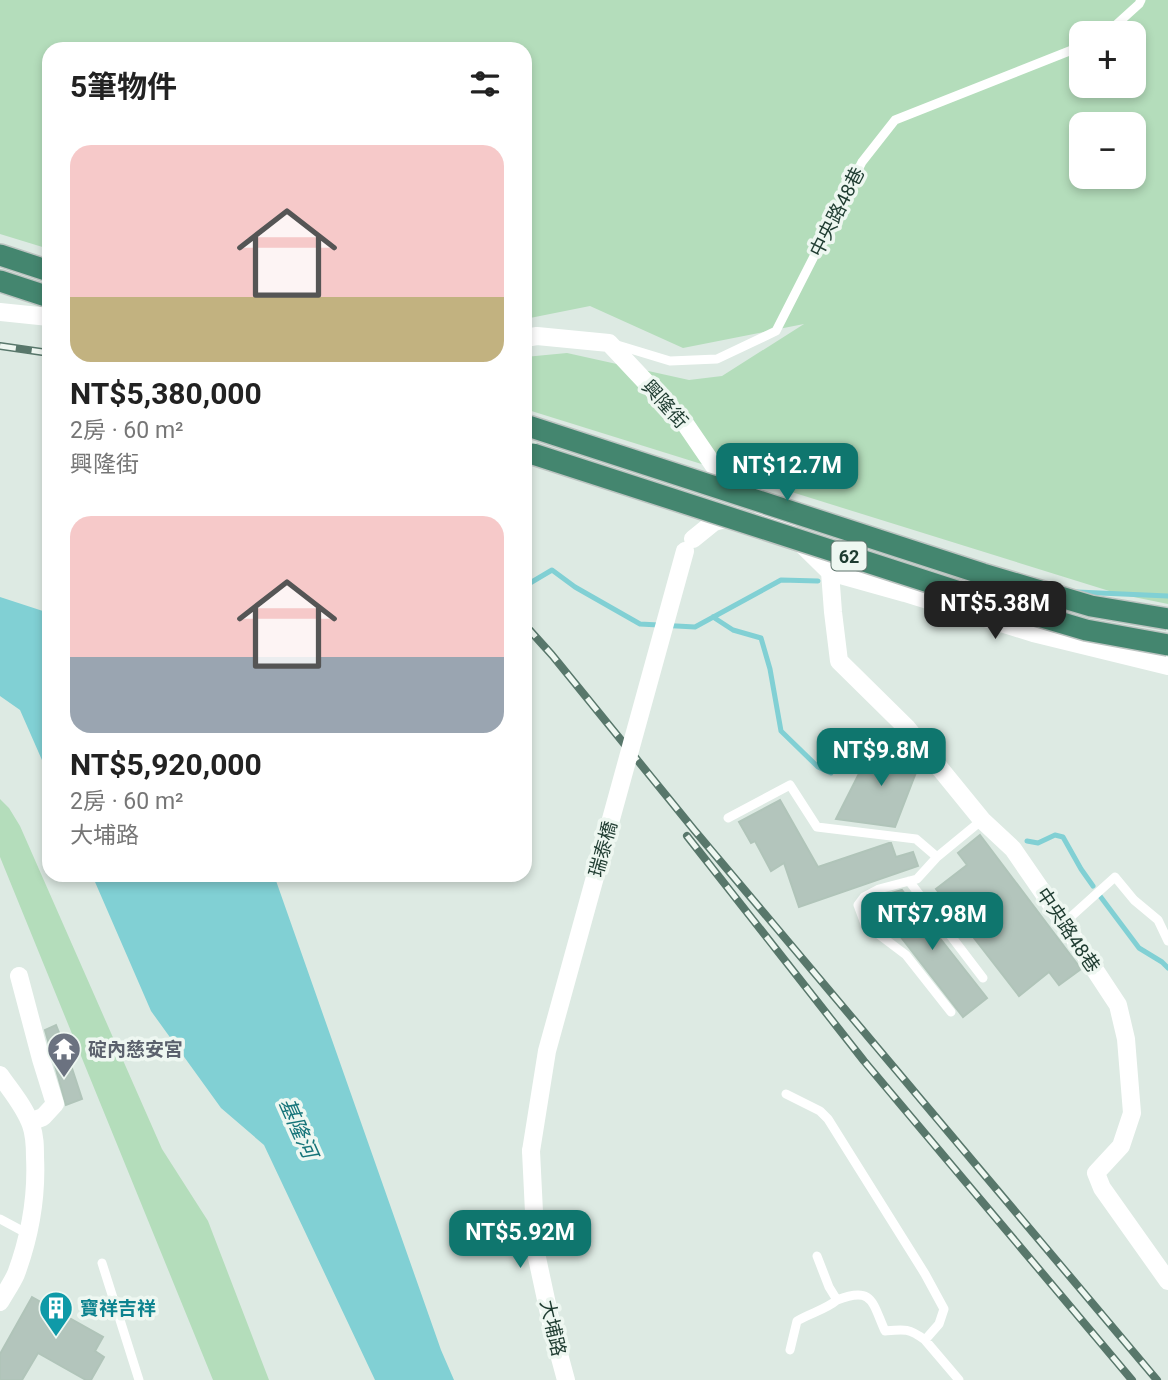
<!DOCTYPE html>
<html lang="zh-TW">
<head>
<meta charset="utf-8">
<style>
  body { margin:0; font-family:Roboto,"Noto Sans TC",sans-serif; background:#f6f6f6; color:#222; height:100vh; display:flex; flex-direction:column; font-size:26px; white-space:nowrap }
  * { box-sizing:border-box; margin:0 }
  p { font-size:23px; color:#767676 }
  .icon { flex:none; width:38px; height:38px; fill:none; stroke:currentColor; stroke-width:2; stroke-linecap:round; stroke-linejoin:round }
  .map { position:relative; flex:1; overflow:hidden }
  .side { position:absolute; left:42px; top:42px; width:490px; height:840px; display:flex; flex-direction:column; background:#fff; border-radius:21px; box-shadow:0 4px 10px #0003 }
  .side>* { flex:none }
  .fabs { position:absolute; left:1069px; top:21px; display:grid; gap:14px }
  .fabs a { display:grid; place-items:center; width:77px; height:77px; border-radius:14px; background:#fff; box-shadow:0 4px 10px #0003; font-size:35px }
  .price { position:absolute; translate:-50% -60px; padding:0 16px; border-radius:14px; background:#0f766e; color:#fff; font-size:23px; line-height:46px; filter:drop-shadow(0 2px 4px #0008) }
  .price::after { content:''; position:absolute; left:50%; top:42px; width:21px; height:16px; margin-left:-10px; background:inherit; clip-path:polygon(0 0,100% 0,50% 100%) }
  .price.selected { background:#222; color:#fff }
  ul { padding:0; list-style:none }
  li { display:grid; align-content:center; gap:14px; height:371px; padding:0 28px }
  li span { display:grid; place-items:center; height:217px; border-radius:21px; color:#555 }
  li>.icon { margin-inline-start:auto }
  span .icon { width:126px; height:126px; fill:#fffc; stroke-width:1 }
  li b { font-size:30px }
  h2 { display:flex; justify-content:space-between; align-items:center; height:84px; padding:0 28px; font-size:30px }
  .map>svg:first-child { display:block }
  .green { fill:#b4ddbb; fill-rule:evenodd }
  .water { fill:#81d0d4 }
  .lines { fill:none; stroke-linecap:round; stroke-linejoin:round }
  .stream { stroke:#81d0d4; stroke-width:5 }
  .building { fill:#b3c5bc; stroke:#b0c4b9; stroke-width:2 }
  .trunk-casing { stroke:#bcc4c1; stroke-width:24 }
  .service { stroke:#fff; stroke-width:9 }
  .minor { stroke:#fff; stroke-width:18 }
  .trunk { stroke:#44866f; stroke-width:21 }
  .rail-casing { stroke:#58776b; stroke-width:8 }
  .rail { stroke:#eef7f1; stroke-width:5; stroke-dasharray:16; stroke-linecap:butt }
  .trunk-bridge-casing { stroke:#bcc4c1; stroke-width:24; stroke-linecap:butt }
  .minor-bridge { stroke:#fff; stroke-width:18 }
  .trunk-bridge { stroke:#44866f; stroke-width:21 }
  .labels { text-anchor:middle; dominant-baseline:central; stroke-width:7; stroke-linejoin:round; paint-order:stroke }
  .shield { fill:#eef7f1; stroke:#5c736a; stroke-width:2 }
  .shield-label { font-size:18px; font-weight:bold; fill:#1e3b30 }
  .street-label { font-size:19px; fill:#1e3b30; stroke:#eef7f1 }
  .worship-label { font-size:19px; font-weight:bold; fill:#5b616d; stroke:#eef7f1; text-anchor:start }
  .culture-label { font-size:19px; font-weight:bold; fill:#0d838f; stroke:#eef7f1; text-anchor:start }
  .water-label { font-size:21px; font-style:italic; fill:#157479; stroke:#eef7f1 }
</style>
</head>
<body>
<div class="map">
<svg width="1168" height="1380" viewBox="0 0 1168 1380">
  <rect width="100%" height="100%" fill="#ddeae3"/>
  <path class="green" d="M 0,0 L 1168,0 L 1168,604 L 1119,594 L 525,409 L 525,357 L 567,353 L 689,380 L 722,376 L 804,324 L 683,348 L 590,306 L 525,319 L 525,49 L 49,49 L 49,249 L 0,234 ZM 1082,33 L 1134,33 L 1134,86 L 1082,86 ZM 1082,124 L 1134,124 L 1134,177 L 1082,177 Z
    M 0,799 L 9,808 L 20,826 L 162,1149 L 208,1221 L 269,1380 L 213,1380 L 0,857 Z"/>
  <path class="water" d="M 0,597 L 49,613 L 49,776 L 20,710 L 0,696 Z
    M 92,875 L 274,875 L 441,1350 L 454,1380 L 375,1380 L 264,1145 L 221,1108 L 151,1011 Z"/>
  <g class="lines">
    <path class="stream" d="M 525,586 L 552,570 L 575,587 L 640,624 L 695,627 L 781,580 L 818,581
      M 979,588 L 1001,589
      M 1077,592 L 1168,596
      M 713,617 L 733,630 L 761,638 L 770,669 L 781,731 L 818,767 L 831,773
      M 1027,841 L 1038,843 L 1055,835 L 1063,837 L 1081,869 L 1093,886
      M 1100,896 L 1139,948 L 1162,962 L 1168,968"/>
  </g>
  <path class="building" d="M 875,742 L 917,758 L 920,762 L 895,827 L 836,819 Z
    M 780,800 L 818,867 L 889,843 L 891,843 L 896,857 L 913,852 L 918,866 L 799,907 L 784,863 L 771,871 L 755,841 L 751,843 L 739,822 Z
    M 980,835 L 1081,969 L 1059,985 L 1049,972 L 1019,996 L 936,889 L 967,865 L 958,853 Z
    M 902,890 L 987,998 L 963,1017 L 876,905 L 892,893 Z
    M 56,1025 L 66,1050 L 82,1099 L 66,1105 L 45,1030 Z
    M 32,1297 L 103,1337 L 95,1351 L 104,1357 L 91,1380 L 86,1380 L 38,1353 L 22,1380 L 0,1380 L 0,1354 Z"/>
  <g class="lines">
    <g class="trunk-casing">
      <path id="trunk" d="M 0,255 L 49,271
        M 0,281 L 49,297"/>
    </g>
    <path class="service" d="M 1107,33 L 1139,4 L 1141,0
      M 614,344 L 670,361 L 717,359 L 776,331 L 862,162 L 895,120 L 1082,46
      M 728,818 L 790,785 L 817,827 L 916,839 L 937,857
      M 909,881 L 983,978
      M 1064,923 L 1115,877 L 1134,900 L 1158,920 L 1168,941
      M 951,1012 L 906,955 L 865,924 L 858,905 L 864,897 L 879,889 L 917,879 L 937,857 L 982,820
      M 786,1094 L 820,1111 L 828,1119 L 925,1274 L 944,1309 L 939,1324 L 925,1340 L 959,1380
      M 0,1219 L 28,1234
      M 817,1256 L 829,1287 L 837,1300 C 873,1286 872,1302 885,1331 C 904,1329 909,1328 925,1340
      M 102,1263 L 139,1380
      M 790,1350 L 797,1321 C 810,1313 825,1310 837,1300"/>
    <path class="minor" d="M 0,312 L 49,317
      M 525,338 L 537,336 L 609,343 L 686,425 L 714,466 L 776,519 L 830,572 L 905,593 L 1033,633 L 1168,666
      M 693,539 L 714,522 L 735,516
      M 830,572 L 833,612 L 839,661 L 907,728 L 982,820 L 1013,849 L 1064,923 L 1118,1005 L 1126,1039 L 1132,1113 L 1121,1146 L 1096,1173 L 1102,1188 L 1168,1281
      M 19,976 L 41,1059 L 55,1104 L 43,1117 L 30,1122
      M 0,1075 C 11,1091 25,1107 31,1125 C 35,1136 35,1146 35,1157 C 37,1197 30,1236 16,1274 C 12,1283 5,1293 0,1302
      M 531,1151 L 536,1253 L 553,1332 L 566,1380"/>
    <use href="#trunk" class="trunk"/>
    <g class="rail-casing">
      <path id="rail" d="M 0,346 L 49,353
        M 525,625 L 552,655 L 695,831 L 1157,1380
        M 687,836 L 864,1061 L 1132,1380"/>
    </g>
    <use href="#rail" class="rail"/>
    <g class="trunk-bridge-casing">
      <path id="trunk-bridge" d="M 525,425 L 983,574 L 1091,606 L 1168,619
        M 533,454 L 975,597 L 1086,630 L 1168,645"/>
    </g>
    <path class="minor-bridge" d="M 531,1151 L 547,1051 L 685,551"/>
    <use href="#trunk-bridge" class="trunk-bridge"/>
  </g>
  <defs>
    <g id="temple-pin" transform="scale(1.75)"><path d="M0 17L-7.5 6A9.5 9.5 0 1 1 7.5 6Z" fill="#6b7280" stroke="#eef7f1"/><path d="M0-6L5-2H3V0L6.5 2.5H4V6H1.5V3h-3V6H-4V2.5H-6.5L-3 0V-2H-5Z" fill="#fff"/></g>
    <g id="building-pin" transform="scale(1.75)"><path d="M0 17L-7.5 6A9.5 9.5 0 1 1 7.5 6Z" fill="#0f9aa8" stroke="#eef7f1"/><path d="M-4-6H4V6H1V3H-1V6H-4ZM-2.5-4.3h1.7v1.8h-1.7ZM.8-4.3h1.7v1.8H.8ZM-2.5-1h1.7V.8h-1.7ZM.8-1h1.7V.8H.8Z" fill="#fff"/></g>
  </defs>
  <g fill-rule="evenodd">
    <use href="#temple-pin" x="64" y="1049"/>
    <use href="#building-pin" x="56" y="1308"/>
  </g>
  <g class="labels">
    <rect class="shield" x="831.5" y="541.5" width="35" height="29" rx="5"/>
    <g class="shield-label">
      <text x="849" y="556">62</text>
    </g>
    <g class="street-label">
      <text transform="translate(837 212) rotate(-63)">中央路48巷</text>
      <text transform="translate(665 404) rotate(48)">興隆街</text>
      <text transform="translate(603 849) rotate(-74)">瑞泰橋</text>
      <text transform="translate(1068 930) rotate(56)">中央路48巷</text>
      <text transform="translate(553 1328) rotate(77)">大埔路</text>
    </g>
    <g class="worship-label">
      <text x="88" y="1049">碇內慈安宮</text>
    </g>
    <g class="culture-label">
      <text x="80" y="1308">寶祥吉祥</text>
    </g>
    <g class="water-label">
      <text transform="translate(298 1128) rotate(66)">基隆河</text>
    </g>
  </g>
</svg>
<div class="fabs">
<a>+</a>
<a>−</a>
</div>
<b class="price" style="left:787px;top:503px">NT$12.7M</b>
<b class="price selected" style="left:995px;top:641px">NT$5.38M</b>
<b class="price" style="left:881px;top:788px">NT$9.8M</b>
<b class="price" style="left:932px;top:952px">NT$7.98M</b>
<b class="price" style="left:520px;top:1270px">NT$5.92M</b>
<section class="side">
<h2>5筆物件<svg class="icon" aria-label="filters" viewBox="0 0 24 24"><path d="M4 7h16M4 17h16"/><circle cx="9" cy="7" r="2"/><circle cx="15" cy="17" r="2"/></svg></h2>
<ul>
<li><span style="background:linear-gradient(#f6c9c9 70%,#c2b280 0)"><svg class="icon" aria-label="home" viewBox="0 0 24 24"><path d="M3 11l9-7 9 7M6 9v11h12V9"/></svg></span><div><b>NT$5,380,000</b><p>2房 · 60 m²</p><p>興隆街</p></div></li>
<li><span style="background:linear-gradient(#f6c9c9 65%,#9aa5b1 0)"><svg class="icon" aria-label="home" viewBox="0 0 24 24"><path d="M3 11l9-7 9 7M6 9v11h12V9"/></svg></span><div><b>NT$5,920,000</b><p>2房 · 60 m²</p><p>大埔路</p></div></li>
</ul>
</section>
</div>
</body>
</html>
